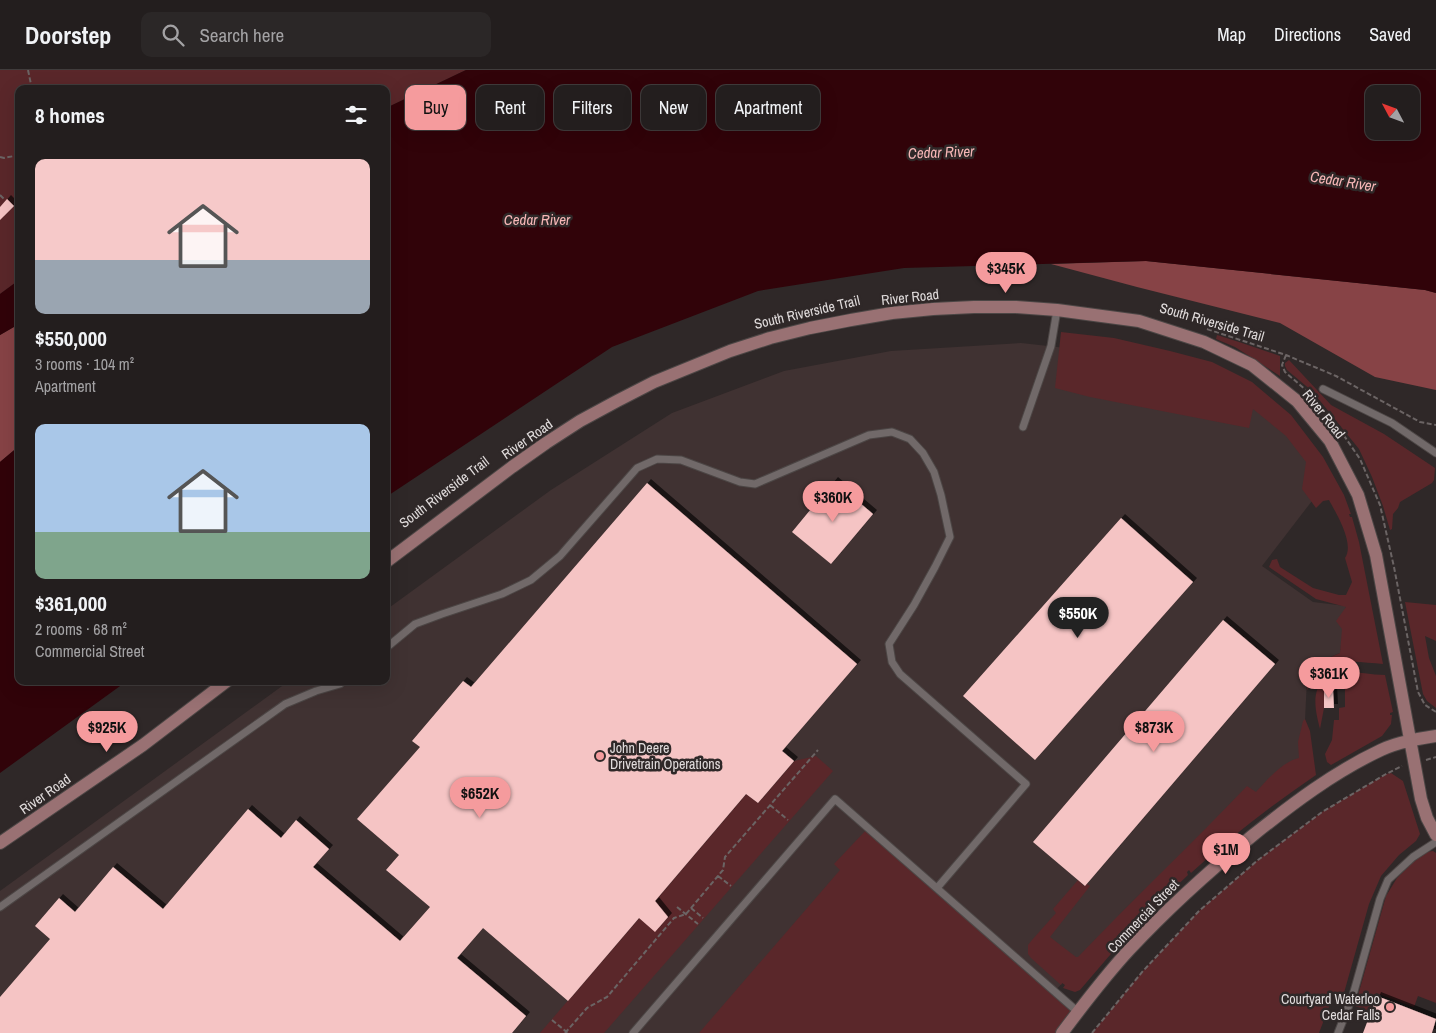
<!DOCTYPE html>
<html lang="en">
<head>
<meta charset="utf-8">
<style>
  body { margin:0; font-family:"Archivo Narrow",sans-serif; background:#2b2727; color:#f1f3f6; height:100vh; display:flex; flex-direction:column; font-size:19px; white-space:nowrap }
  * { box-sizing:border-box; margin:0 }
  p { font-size:16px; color:#a3a2a4 }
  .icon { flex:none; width:28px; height:28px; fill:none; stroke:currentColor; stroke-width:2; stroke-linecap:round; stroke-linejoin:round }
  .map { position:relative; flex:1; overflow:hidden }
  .side { position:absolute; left:15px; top:15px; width:375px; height:600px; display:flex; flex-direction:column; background:#231e1e; border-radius:10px; box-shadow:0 5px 20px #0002,0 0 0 1px #403c3c }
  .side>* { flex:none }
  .guide { position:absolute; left:405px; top:15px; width:475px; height:45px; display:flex; gap:10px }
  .needle { width:32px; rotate:311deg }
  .tools { position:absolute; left:1365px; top:15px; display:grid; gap:10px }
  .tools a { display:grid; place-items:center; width:55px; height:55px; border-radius:10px; background:#231e1e; box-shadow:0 5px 20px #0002,0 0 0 1px #403c3c; font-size:25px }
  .price { position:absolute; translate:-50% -42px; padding:0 11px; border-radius:18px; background:#f59b9d; color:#111; font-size:16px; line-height:32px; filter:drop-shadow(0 1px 2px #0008) }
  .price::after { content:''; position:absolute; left:50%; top:30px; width:15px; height:11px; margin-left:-8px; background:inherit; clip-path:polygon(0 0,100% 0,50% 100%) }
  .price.current { background:#222; color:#fff }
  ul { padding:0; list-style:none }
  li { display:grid; align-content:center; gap:10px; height:265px; padding:0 20px }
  li span { display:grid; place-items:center; height:155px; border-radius:10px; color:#555 }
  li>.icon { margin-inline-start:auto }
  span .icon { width:90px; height:90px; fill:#fffc; stroke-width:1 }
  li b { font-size:21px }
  h2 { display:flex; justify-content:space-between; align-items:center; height:60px; padding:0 20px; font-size:21px }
  .chip { padding:0 18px; border-radius:10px; background:#231e1e; box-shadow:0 5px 20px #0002,0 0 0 1px #403c3c; font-size:18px; line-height:45px }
  .chip.current { background:#f59b9d; color:#111 }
  header { display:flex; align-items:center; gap:30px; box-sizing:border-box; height:70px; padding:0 25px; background:#231e1e; border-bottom:1px solid #403c3c }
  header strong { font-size:24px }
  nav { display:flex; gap:28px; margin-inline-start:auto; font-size:18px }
  .search { width:350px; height:45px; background:#2b2727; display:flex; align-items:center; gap:12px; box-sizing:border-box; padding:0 18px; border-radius:10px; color:#a3a2a4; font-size:19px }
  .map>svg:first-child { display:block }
  .built { fill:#403232 }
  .green { fill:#5a272a }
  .forest { fill:#874346 }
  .water { fill:#310309; fill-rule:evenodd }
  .building { fill:#f5c4c4; filter:url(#shadow) }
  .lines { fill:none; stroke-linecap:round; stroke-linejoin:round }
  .lane-casing { stroke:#4c4645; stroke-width:9 }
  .secondary-casing { stroke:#4c4645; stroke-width:14 }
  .path { stroke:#6b6464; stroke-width:2; stroke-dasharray:5 2.5; stroke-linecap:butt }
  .lane { stroke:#716969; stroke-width:7 }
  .secondary { stroke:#997173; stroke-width:12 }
  .poi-dot { fill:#f59b9d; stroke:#2f2828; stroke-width:2 }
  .labels { text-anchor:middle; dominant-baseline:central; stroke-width:5; stroke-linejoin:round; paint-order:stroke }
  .street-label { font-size:14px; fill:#e1dcdc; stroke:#2f2828 }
  .poi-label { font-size:14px; fill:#e1dcdc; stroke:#2f2828; text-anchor:start }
  .water-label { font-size:15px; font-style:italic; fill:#f6b6b6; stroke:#2f2828 }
</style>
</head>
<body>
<header>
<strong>Doorstep</strong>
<div class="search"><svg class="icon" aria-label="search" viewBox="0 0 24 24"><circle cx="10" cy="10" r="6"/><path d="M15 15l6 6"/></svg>Search here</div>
<nav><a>Map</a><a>Directions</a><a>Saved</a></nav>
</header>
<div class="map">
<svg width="1436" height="963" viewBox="0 0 1436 963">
  <defs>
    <filter id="shadow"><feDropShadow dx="4" dy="-4" stdDeviation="0" flood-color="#0009"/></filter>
  </defs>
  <rect width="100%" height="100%" fill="#2f2828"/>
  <path class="built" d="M 1021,273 L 1120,284 L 1255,329 L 1328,410 L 1262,496 L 1313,532 L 1346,536 L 1340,583 L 1323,590 L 1307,609 L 1303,691 L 1200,765 L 1041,936 L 1026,963 L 0,963 L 0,821 L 289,611 L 386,611 L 386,540 L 551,420 L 672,343 L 784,301 L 891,281 Z"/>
  <path class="green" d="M 0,0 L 466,0 L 386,38 L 386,19 L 19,19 L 19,210 L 0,224 Z
    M 1061,262 L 1114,268 L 1170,281 L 1212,292 L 1252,312 L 1291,345 L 1323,387 L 1344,425 L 1351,444 L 1349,444 L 1350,447 L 1352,447 L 1359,472 L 1383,594 C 1363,593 1338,587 1321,601 C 1316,606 1311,614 1307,620 L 1307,609 L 1324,590 L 1340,583 L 1342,559 L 1336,551 L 1346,537 L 1316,529 L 1269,497 L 1272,490 L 1277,489 L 1280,497 L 1313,518 L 1339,525 L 1346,525 L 1352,512 L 1345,488 C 1355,474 1336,443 1329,430 L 1323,431 L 1316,438 L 1302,419 L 1306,392 L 1286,366 L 1253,339 L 1249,358 L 1090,327 L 1055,318 Z
    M 1217,265 L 1239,272 L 1280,286 L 1280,306 L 1235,277 L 1216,269 Z
    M 1289,290 L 1331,335 L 1384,364 L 1435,398 L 1434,410 L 1432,413 L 1400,432 L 1398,438 L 1393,444 L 1392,459 L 1390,460 L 1383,436 L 1372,407 L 1359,379 L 1312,321 L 1287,300 L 1285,296 L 1285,293 Z
    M 1405,532 L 1436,535 L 1436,571 L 1425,566 L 1429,588 L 1436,606 L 1436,638 L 1427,631 L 1423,624 Z
    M 1339,602 C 1354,601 1370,605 1385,605 L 1393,642 L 1390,643 L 1390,645 L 1392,645 L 1391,654 L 1382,666 L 1331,695 L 1327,692 L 1325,684 L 1332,670 L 1334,650 L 1339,650 L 1339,638 L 1345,637 L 1345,615 L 1324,616 L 1324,638 L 1320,659 C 1316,643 1309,618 1328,607 C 1331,605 1335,604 1339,602 Z
    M 1305,649 L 1310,661 L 1316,705 C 1272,735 1230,767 1191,803 L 1189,800 L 1187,802 L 1188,805 L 1161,831 L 1122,871 L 1080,920 L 1075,922 L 1063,918 L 1065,915 L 1062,913 L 1061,915 L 1031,888 L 1028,884 L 1028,875 L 1032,870 L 1056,843 L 1053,839 L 1078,810 L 1084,816 L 1087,814 L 1090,816 L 1050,867 L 1076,887 L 1078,887 C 1133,829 1192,774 1247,716 L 1256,722 C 1267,710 1282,692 1299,688 L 1298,672 L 1303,651 Z
    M 816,686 L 833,701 L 604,963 L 540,963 L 639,848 L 655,861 L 668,847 L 655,831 L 746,724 L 758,733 L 794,691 Z
    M 1391,703 L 1403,711 L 1420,764 L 1416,771 L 1399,785 L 1381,806 L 1369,834 L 1342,930 L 1333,926 L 1319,963 L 1092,963 L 1143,901 L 1199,841 L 1258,790 L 1322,742 L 1386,704 Z
    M 868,758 L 1078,942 L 1062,963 L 699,963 L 840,800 L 834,794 Z
    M 1433,781 L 1436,783 L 1436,933 L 1418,926 L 1414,937 L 1376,923 L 1369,942 L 1355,936 L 1386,826 L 1397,808 L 1412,793 L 1426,782 Z"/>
  <path class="forest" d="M 1146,191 L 1425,220 L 1436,223 L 1436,320 L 1375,307 L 1280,253 L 1137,217 L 1051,194 Z
    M 19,254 L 19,376 L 0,392 L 0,265 Z"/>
  <path class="water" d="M 466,0 L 1436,0 L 1436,223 L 1425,220 L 1146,191 L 904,198 L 758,221 L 612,277 L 386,427 L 386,38 ZM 1374,24 L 1411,24 L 1411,61 L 1374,61 Z
    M 19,210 L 19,254 L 0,265 L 0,224 Z
    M 19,376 L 19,611 L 127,611 L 0,703 L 0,392 Z"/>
  <path class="building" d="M 7,129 L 14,136 L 0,150 L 0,137 Z
    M 834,411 L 873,444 L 831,494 L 792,462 Z
    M 647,413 L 857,594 L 782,681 L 794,691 L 758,733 L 746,724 L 655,831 L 668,847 L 655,862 L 639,848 L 568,931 L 483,858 L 457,888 L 526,946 L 512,963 L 0,963 L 0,927 L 50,869 L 35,856 L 59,828 L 75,842 L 113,797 L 163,839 L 248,739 L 281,768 L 296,750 L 329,779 L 313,797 L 400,871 L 430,837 L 386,800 L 399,785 L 357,749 L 420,677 L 412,671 L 463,611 L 471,617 Z
    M 1121,448 L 1193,512 L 1035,690 L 963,626 Z
    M 1223,550 L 1275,594 L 1085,816 L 1033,772 Z
    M 1324,619 L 1333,619 L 1334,638 L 1324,638 Z
    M 1377,926 L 1436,949 L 1432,963 L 1363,963 Z"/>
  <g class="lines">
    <g class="lane-casing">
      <path id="lane" d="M 1323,319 L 1392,353 L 1436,383
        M 1023,357 L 1051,276 L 1057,240
        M 386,578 L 415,554 L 442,544 L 502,524 L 531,510 L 560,486 L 637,398 L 657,389 L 681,390 L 740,412 L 755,414 L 869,365 L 892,362 L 910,369 L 923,383 L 934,402 L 941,425 L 950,467 L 935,497 L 914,535 L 889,574 L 892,592 L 900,604 L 1026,714 L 937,818
        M 0,837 L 285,634 L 316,621 L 340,614 L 343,611
        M 633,963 L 835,729 L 1078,942
        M 1338,963 L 1353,925 L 1380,829 L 1388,810 L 1413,787 L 1436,772"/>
    </g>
    <g class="secondary-casing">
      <path id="secondary" d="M 386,492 L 512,397 L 546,373 L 580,351 L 617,331 L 654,312 L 730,281 L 770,268 L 810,258 L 851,250 L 892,243 L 933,239 L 974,237 L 1016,237 L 1057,240 L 1139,251 L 1204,272 L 1252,295 L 1297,331 L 1330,371 L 1358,425 L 1376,485 L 1421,729 L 1427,748 L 1436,765
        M 0,773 L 143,675 L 227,611
        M 1062,963 C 1083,935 1105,906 1129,880 C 1167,839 1208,802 1252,766 C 1292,734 1334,702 1381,680 C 1398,672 1417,669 1436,666"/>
    </g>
    <path class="path" d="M 28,0 L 32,19
      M 0,87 L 4,88 L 19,85
      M 0,125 L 5,130
      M 1207,259 L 1286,285 L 1336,306 L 1420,352 L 1436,355
      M 1286,285 L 1282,295 L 1285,302 L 1307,321 L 1336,354 L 1360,389 L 1380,435 L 1394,497 L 1418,622 L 1425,635 L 1436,642
      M 1426,690 L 1436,687
      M 770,735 L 788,750
      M 718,806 L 731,816
      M 677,837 L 698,854
      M 691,838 L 703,848
      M 552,950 L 568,963
      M 565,963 L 587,938 L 607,927 L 674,848 L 686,844 L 718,806 L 723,800 L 725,787 L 818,680
      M 1092,963 L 1143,901 L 1199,841 L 1258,790 L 1322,742 L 1386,704 L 1402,696"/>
    <use href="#lane" class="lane"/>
    <use href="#secondary" class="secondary"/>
  </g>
  <g class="poi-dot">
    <circle cx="600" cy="686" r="5"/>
    <circle cx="1390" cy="937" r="5"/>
  </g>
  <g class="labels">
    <g class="street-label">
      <text transform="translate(910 227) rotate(-6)">River Road</text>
      <text transform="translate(807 242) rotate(-13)">South Riverside Trail</text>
      <text transform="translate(1212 252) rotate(16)">South Riverside Trail</text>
      <text transform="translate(1324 344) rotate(51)">River Road</text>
      <text transform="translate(527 369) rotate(-35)">River Road</text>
      <text transform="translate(444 422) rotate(-37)">South Riverside Trail</text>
      <text transform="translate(45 724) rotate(-35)">River Road</text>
      <text transform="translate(1143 846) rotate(-46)">Commercial Street</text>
    </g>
    <g class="poi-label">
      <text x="610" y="678">John Deere<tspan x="610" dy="16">Drivetrain Operations</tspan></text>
      <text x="1380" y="929" text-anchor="end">Courtyard Waterloo<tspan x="1380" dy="16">Cedar Falls</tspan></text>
    </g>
    <g class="water-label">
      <text transform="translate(941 82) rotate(-2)">Cedar River</text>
      <text transform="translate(1343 111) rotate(9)">Cedar River</text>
      <text x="537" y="149">Cedar River</text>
    </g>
  </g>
</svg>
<div class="tools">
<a><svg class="needle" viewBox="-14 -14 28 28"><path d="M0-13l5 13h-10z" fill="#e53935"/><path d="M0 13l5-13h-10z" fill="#a3a2a4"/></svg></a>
</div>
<b class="price" style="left:1006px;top:224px">$345K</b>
<b class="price" style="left:833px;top:453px">$360K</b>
<b class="price current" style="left:1078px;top:569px">$550K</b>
<b class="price" style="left:1329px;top:629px">$361K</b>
<b class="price" style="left:107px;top:683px">$925K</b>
<b class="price" style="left:1154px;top:683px">$873K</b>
<b class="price" style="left:480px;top:749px">$652K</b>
<b class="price" style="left:1226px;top:805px">$1M</b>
<div class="guide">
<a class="chip current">Buy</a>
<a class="chip">Rent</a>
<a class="chip">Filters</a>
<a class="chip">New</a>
<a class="chip">Apartment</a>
</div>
<section class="side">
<h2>8 homes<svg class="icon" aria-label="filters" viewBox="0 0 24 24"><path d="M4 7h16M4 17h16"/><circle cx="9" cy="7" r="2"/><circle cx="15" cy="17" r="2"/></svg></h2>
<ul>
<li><span style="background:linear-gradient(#f6c9c9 65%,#9aa5b1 0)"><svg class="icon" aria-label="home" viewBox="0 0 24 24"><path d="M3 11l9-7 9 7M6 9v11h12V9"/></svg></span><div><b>$550,000</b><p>3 rooms · 104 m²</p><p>Apartment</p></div></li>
<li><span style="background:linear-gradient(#a9c7e8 70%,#7fa58c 0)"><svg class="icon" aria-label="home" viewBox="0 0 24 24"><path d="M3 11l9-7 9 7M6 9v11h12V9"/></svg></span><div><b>$361,000</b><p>2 rooms · 68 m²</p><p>Commercial Street</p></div></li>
</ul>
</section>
</div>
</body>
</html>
